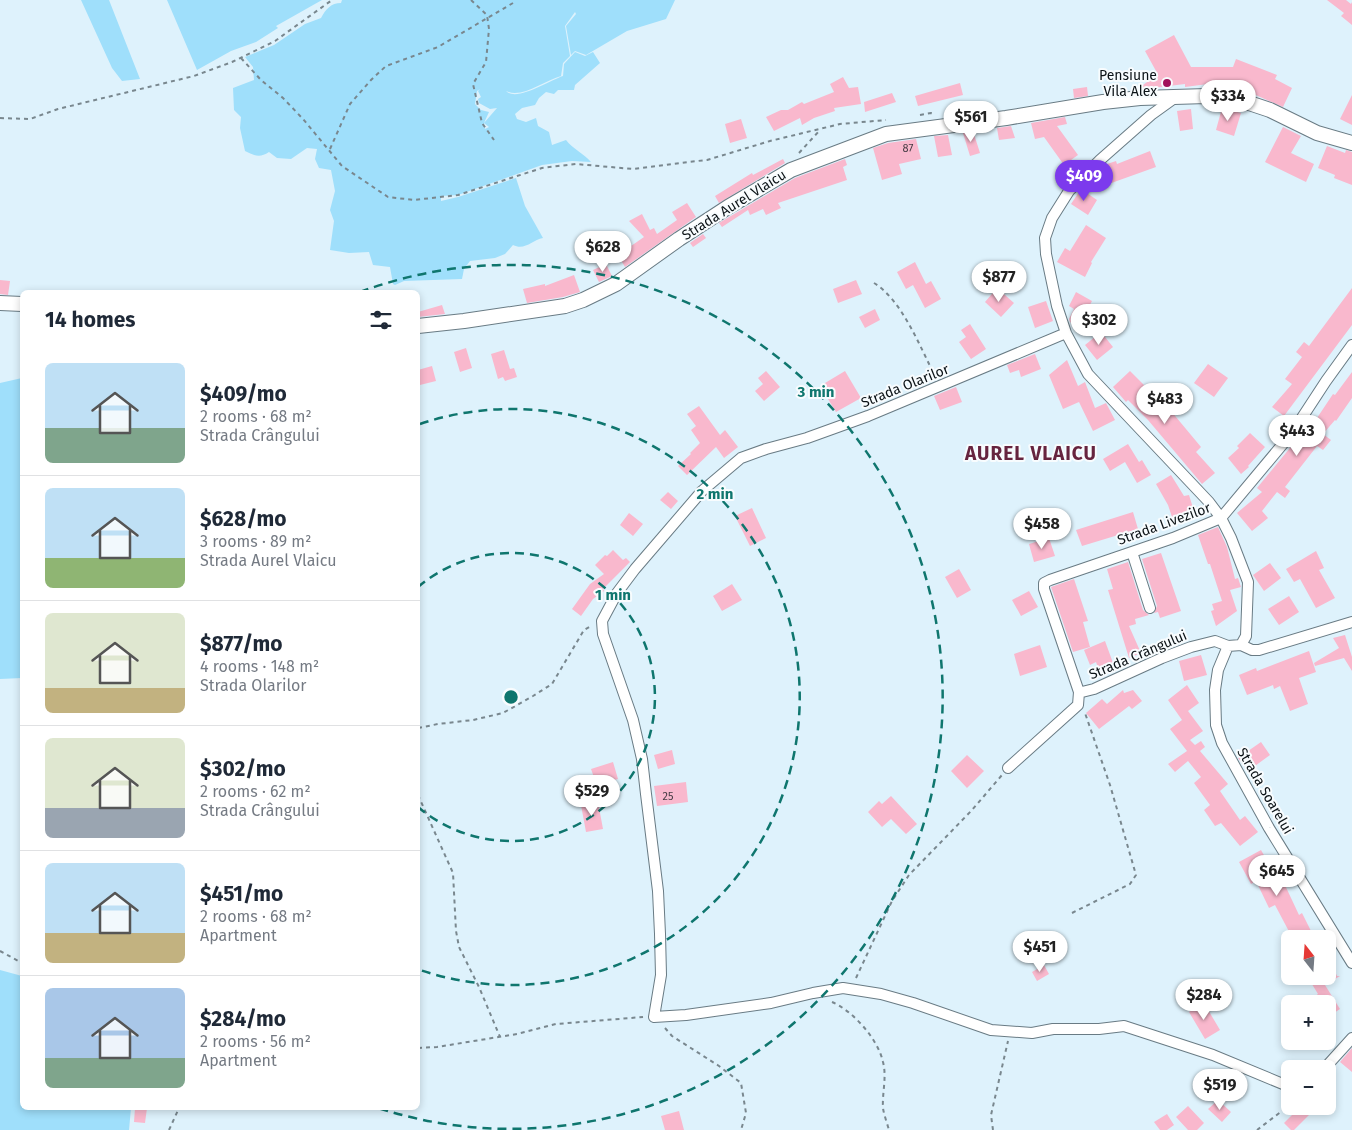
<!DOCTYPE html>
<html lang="en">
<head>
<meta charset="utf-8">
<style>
  body { margin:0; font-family:"Fira Sans",sans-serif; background:#f2f2f3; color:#1f2937; height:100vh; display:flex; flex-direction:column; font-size:19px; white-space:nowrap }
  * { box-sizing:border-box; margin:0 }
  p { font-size:16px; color:#747a83 }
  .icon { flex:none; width:28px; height:28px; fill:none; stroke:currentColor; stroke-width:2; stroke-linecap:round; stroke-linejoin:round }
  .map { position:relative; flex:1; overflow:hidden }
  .side { position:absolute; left:20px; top:290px; width:400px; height:820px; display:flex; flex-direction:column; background:#fff; border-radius:8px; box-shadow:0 2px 8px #0003 }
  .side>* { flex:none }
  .needle { width:32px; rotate:343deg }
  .controls { position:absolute; left:1281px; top:930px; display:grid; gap:10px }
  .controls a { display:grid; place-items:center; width:55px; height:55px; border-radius:8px; background:#fff; box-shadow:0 2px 8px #0003; font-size:25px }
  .price { position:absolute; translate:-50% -42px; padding:0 11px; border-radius:18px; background:#fff; color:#222; font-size:16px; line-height:32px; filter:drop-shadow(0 1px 2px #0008) }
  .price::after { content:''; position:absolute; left:50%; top:30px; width:15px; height:11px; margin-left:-8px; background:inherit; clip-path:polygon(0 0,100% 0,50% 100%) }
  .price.selected { background:#7c3aed; color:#fff }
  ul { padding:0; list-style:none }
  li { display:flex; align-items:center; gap:15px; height:125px; padding:0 25px }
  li+li { border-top:1px solid #e0e1e3 }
  li span { display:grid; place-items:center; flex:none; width:140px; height:100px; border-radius:8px; color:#555 }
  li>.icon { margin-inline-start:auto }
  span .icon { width:60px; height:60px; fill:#fffc; stroke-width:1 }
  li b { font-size:21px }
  h2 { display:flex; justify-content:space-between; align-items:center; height:60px; padding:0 25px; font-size:21px }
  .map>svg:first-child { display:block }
  .green { fill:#9fdffb; fill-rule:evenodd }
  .building { fill:#f9b8cd }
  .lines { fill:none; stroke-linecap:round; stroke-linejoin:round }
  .minor-casing { stroke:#697b84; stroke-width:12 }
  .tertiary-casing { stroke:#697b84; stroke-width:16 }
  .path { stroke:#79878e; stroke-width:2; stroke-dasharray:4 4; stroke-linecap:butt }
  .minor { stroke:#fff; stroke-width:10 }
  .tertiary { stroke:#fff; stroke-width:14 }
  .ring { fill:none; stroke:#0f766e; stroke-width:2.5; stroke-dasharray:9 6 }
  .poi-dot { fill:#a1125a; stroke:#f8fcfe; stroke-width:2 }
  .labels { text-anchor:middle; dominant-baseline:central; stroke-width:4; stroke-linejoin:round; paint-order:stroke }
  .number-label { font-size:11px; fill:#463c44 }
  .poi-label { font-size:14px; fill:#0b1216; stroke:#f8fcfe; text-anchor:end }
  .street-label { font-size:14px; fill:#0b1216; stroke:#f8fcfe }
  .district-label { font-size:19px; font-weight:bold; letter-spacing:1px; fill:#66243f; stroke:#f8fcfe }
  .centre { fill:#0f766e; stroke:#f8fcfe; stroke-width:2.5 }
  .ring-label { font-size:15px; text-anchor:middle; font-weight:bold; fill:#0f766e; stroke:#f8fcfe; stroke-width:4; stroke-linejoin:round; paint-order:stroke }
</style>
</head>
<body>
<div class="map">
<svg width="1352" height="1130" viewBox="0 0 1352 1130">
  <rect width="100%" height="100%" fill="#def2fc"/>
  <path class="green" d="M 81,0 L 109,0 L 140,79 L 122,81 L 112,68 Z
    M 167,0 L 322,0 L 276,26 L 278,28 L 256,42 L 231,51 L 197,70 Z
    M 342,0 L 675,0 L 666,19 L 627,31 L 586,55 L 575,51 L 571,55 L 566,26 L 576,14 L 575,12 L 565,26 L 570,56 L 563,63 L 561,76 C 543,81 522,99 506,91 C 517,102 548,81 563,76 L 564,64 L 575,52 L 585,56 L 593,52 L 600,63 L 575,85 L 574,90 L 558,90 L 554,94 L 546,92 L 539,98 L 535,105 L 522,108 L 515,114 L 517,119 L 526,122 L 536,118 L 538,126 L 549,132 L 552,145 L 566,140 C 573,149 583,153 591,162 L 572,161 L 542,165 L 458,195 L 441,196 L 441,201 L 458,197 L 516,178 L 525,206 L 543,238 C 532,240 525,251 513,245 L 505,254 L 495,258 L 470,261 L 464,269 L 462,279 L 404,281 L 395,285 L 393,284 L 390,267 L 373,265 L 369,252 L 349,253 L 330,250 L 334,221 L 330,210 L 335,191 L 331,170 L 319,168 L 315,159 L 317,149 L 307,148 L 291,159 L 277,158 L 269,152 C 260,158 255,156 245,151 L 240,128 L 241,117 L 234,110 L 233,88 L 254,80 L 253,67 L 245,57 L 274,45 L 305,24 L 321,18 C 326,9 331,3 341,3 ZM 480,89 L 478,91 L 481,97 L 478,99 L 479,103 L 490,109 L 497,108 L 484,123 L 489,127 L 485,129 L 484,123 L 489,112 L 481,110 L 475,104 L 477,91 Z
    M 22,378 L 22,678 L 0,679 L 0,383 Z
    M 0,970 L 22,976 L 22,1108 L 131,1108 L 129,1130 L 0,1130 Z"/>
  <path class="building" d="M 1327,0 L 1346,0 L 1351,4 L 1352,2 L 1352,25 L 1341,16 L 1344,13 Z
    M 1174,35 L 1191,67 L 1233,67 L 1236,59 L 1277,75 L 1275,79 L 1292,88 L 1283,107 L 1240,88 L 1239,90 L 1226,88 L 1208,87 L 1208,84 L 1185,87 L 1185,84 L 1136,90 L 1154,77 L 1153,72 L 1156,71 L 1145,51 Z
    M 843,77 L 849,88 L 858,87 L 861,104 L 834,108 L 835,111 L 814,118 L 802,125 L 800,118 L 774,131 L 766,117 L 781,110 L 788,110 L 802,102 L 804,104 L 834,92 L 830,84 Z
    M 960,83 L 963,95 L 918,106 L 915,96 Z
    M 1087,87 L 1088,96 L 1074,98 L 1073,89 Z
    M 892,93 L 896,102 L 865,112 L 864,102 Z
    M 1352,95 L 1352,125 L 1340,119 Z
    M 1222,108 L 1241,113 L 1234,136 L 1216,130 Z
    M 1191,109 L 1193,129 L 1180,131 L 1177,111 Z
    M 1065,117 L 1067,124 L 1057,126 L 1078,155 L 1064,165 L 1044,137 L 1035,139 L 1031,123 Z
    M 741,119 L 747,138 L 730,143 L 725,124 Z
    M 1011,126 L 1015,138 L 999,140 L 997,128 Z
    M 1283,127 L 1301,136 L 1291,153 L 1314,164 L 1306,182 L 1265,162 Z
    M 973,131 L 980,153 L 970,156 L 963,133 Z
    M 948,135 L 952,155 L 938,157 L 934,136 Z
    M 916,139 L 921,159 L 899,164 L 902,174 L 882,180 L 873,148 L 888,143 Z
    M 1327,146 L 1345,153 L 1346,150 L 1352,152 L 1352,185 L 1334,178 L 1335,175 L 1318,168 Z
    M 1150,151 L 1156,167 L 1103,186 L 1098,172 L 1104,165 L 1116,161 L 1117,164 Z
    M 783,159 L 785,163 L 719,203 L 715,196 L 752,173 L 753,175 Z
    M 845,159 L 847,165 L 843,167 L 847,180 L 778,203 L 781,208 L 766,215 L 763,209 L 750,215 L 748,210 L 722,227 L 719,223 L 795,178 Z
    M 1081,189 L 1097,200 L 1088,215 L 1071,204 Z
    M 687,203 L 696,217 L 625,267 L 618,255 L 644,237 L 629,221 L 642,214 L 650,230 L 654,228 L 657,234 L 677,220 L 672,212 Z
    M 1086,225 L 1106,238 L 1091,262 L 1092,263 L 1085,277 L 1057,262 L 1065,248 L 1070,251 Z
    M 703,234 L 706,238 L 693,247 L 690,243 Z
    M 915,262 L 926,284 L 931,281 L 941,299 L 925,308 L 913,285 L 906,289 L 897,272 Z
    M 606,264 L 612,276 L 599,282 L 593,270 Z
    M 574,275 L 580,292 L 563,297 L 527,303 L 523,289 L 545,284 L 545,286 Z
    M 0,280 L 10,281 L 8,295 L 0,294 Z
    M 856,280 L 862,294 L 838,303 L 833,289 Z
    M 997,288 L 1014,303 L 1001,317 L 985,302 Z
    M 1352,288 L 1352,325 L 1284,416 L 1272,407 L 1292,384 L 1285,379 L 1302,357 L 1296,352 L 1304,342 L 1309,346 Z
    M 1076,292 L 1092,301 L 1078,327 L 1070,322 L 1069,319 L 1074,309 L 1069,306 Z
    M 1046,301 L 1053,321 L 1035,328 L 1028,307 Z
    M 442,305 L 445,314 L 418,317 L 418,312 Z
    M 875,309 L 880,320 L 865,328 L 859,317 Z
    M 970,324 L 986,349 L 971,359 L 959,342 L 966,337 L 961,330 Z
    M 1101,332 L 1113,347 L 1097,360 L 1085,345 Z
    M 466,348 L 472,368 L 460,372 L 454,352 Z
    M 504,350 L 510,369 L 514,368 L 517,377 L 505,381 L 503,377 L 498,379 L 491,354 Z
    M 1035,354 L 1041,369 L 1021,377 L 1019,370 L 1010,373 L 1007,365 Z
    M 1067,360 L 1078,386 L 1085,382 L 1095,408 L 1106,403 L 1115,420 L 1093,431 L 1079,402 L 1063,409 L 1049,375 Z
    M 1208,364 L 1228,378 L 1214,397 L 1194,383 Z
    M 432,366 L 436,381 L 420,385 L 418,370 Z
    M 766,371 L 780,387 L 764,401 L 755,391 L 763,384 L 758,378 Z
    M 845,371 L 861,398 L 836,412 L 820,386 Z
    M 1130,371 L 1165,406 L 1166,405 L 1201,447 L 1196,452 L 1215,473 L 1202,484 L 1148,420 L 1128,400 L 1126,402 L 1113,387 Z
    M 1352,372 L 1352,398 L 1336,421 L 1335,420 L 1323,434 L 1331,440 L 1323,450 L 1317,446 L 1285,487 L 1290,491 L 1285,498 L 1277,492 L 1262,511 L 1268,518 L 1252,531 L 1237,513 L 1262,492 L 1257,488 L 1313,420 L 1315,421 L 1333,394 L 1335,395 Z
    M 956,387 L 962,402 L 940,410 L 934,396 Z
    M 699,406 L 720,435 L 725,430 L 738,447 L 724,458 L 716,447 L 687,475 L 678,466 L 691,454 L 690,453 L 700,443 L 691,430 L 696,426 L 687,414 Z
    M 1250,433 L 1265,447 L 1248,466 L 1249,467 L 1241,474 L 1228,458 L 1239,448 L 1237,446 Z
    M 1128,444 L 1139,462 L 1142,460 L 1151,475 L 1137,483 L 1125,462 L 1110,471 L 1103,459 Z
    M 1171,475 L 1184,496 L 1189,495 L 1194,511 L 1172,517 L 1168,505 L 1156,484 Z
    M 668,492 L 678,501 L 671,509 L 660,500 Z
    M 752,508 L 766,538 L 750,546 L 735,516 Z
    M 1133,512 L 1138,529 L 1082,546 L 1076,530 Z
    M 629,513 L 643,524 L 633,536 L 620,525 Z
    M 1218,527 L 1227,547 L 1235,579 L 1238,578 L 1241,587 L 1230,590 L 1237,611 L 1216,626 L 1211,611 L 1214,610 L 1212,604 L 1222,601 L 1210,564 L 1208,564 L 1198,535 Z
    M 1049,538 L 1055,556 L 1034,562 L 1029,544 Z
    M 613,550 L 623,560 L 626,558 L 630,562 L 603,589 L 604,591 L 593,599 L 581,616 L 572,609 L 590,584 L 604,574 L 595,565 L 605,555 L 607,556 Z
    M 1316,551 L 1324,568 L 1319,570 L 1335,598 L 1316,608 L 1300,579 L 1294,582 L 1286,569 Z
    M 1161,553 L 1181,611 L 1160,618 L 1158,612 L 1154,613 L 1157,606 L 1142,559 Z
    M 1128,562 L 1143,610 L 1149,615 L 1135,619 L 1136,624 L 1129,626 L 1141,653 L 1129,658 L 1108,590 L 1113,589 L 1107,569 Z
    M 1270,563 L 1281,578 L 1264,591 L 1253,575 Z
    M 959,569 L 971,590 L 957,598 L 945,577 Z
    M 1074,579 L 1088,621 L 1083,622 L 1090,647 L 1073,652 L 1051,587 Z
    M 732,584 L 742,600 L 722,611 L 713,596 Z
    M 1029,591 L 1038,607 L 1021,616 L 1012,600 Z
    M 1289,596 L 1299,612 L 1279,625 L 1268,609 Z
    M 1345,635 L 1352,657 L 1352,671 L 1344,658 L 1315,666 L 1314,663 L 1339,648 L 1333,638 Z
    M 1105,641 L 1116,671 L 1101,676 L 1096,662 L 1090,665 L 1084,650 Z
    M 1040,645 L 1047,667 L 1020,676 L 1014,654 Z
    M 1309,651 L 1316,672 L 1299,678 L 1308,704 L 1290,711 L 1280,686 L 1274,689 L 1273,685 L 1247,695 L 1239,675 L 1256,668 L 1257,671 Z
    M 1201,655 L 1207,675 L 1184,681 L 1179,661 Z
    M 1187,685 L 1199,703 L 1188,711 L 1203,731 L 1190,740 L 1195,745 L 1201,741 L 1205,747 L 1200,751 L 1228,784 L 1220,791 L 1240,820 L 1245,816 L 1258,832 L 1240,846 L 1221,823 L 1215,826 L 1204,810 L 1210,805 L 1194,783 L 1201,777 L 1188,761 L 1175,772 L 1168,764 L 1187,751 L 1170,729 L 1182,720 L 1168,700 Z
    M 1123,690 L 1124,693 L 1133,690 L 1142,701 L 1132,709 L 1129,706 L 1099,729 L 1086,713 L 1102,699 L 1107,704 Z
    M 1261,742 L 1270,755 L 1248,771 L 1238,758 Z
    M 672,750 L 675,764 L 658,769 L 654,755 Z
    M 967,755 L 984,771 L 967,788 L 951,771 Z
    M 613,762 L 618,779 L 603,783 L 602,781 L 596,783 L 591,769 Z
    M 686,782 L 688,802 L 657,806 L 654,786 Z
    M 891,796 L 917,824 L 906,834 L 891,819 L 882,827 L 868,812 L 879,801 L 882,804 Z
    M 598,802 L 603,829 L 586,832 L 581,805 Z
    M 1261,850 L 1269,864 L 1262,868 L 1273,890 L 1284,883 L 1299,915 L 1302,913 L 1315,939 L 1293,939 L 1275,905 L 1269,908 L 1256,881 L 1251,884 L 1239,862 Z
    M 1328,956 L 1337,976 L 1340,976 L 1325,985 L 1340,1009 L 1328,1017 L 1328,1004 L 1304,1004 L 1318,994 L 1307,976 L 1328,976 Z
    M 1044,965 L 1049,974 L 1037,981 L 1032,972 Z
    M 1204,1003 L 1220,1030 L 1205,1039 L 1189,1012 Z
    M 1352,1048 L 1352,1072 L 1340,1062 Z
    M 1218,1100 L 1231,1112 L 1222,1122 L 1208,1109 Z
    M 1188,1106 L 1204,1123 L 1197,1130 L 1188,1130 L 1176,1117 Z
    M 1301,1106 L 1318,1106 L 1294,1130 L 1291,1130 L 1284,1123 Z
    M 135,1108 L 147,1108 L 145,1123 L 134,1122 Z
    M 679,1111 L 684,1130 L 665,1130 L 661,1116 Z
    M 1167,1114 L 1174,1125 L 1167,1130 L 1160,1130 L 1154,1122 Z"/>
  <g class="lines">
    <g class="minor-casing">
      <path id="minor" d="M 1176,97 L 1151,115 L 1100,160 L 1069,191 L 1052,218 L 1045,238 L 1046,254 L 1057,306 L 1066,333 L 1088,374 L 1209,502 L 1221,518 L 1231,538 L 1248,582 L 1246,636 L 1241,645 L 1252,650 L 1259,650 L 1352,622
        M 1066,333 L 868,416 L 807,438 L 766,449 L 741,458 L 702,491 L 635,569 L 617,593 L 602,621 L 603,634 L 633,720 L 642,759 L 646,794 L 658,891 L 660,934 L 661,975 L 654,1017 L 686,1015 L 771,1003 L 813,993 L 843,988 L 881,994 L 913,1003 L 991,1030 L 1032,1033 L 1053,1029 L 1099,1029 L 1124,1026 L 1213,1055 L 1290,1087
        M 1132,552 L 1150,608
        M 1241,645 L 1228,646 L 1215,641 L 1191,647 L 1162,658 L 1094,689 L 1082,692 L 1079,692 L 1044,589 L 1044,583 L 1050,580 L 1173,538 L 1221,518 L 1292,433 L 1326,381 L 1352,345
        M 1228,646 L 1218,670 L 1215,690 L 1216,725 L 1222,743 L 1269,828 L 1352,963
        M 1008,768 L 1078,705 L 1079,692
        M 1324,1069 L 1352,1038"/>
    </g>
    <g class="tertiary-casing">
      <path id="tertiary" d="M 0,303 L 22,304
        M 418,326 L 464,321 L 565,306 L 583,300 L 616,284 L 679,239 L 728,207 L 791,170 L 886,134 L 1006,118 L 1103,102 L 1140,98 L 1207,96 L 1234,98 L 1270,110 L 1317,133 L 1352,143"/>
    </g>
    <path class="path" d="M 471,0 L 487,15 L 489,29 L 486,62 L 473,84 L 482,123 L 494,140
      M 241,58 L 261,80 L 283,98 L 303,119 L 342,166 L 388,197 L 414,200 L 458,195 L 542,168 L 558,166 L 576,164 L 633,169 L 688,162 L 707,160 L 770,141 L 840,124 L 886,120
      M 920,115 L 931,113 L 935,114
      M 0,118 L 30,119 L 58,109 L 194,76 L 232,62 L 275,41 L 332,0
      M 330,149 L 350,104 L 371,80 L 386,66 L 438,47 L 513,3
      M 799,153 L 820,130
      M 874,283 C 902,300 920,347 935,376
      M 418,728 L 438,724 L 473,720 L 503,713 L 533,696 L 552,684 L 584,630 L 591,626
      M 418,795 L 453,873 L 456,931 L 459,947 L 479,987 L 500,1037
      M 1072,913 L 1130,884 L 1136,875 L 1110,785 L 1085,713
      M 0,951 L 22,963
      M 856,978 L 892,901 L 909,875 L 972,810 L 1002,775
      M 832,1002 C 853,1011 878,1039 883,1062 C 887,1077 882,1093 883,1108 C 884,1115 887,1123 889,1130
      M 665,1028 L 672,1036 L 719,1066 L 741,1083 L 746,1113 L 741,1130
      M 418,1048 L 437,1047 L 517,1034 L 556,1024 L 643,1017
      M 169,1130 L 179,1108
      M 993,1130 L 991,1115 L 1008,1041
      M 1257,1130 L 1282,1111 L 1290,1102"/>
    <use href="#minor" class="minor"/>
    <use href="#tertiary" class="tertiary"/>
  </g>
  <g class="ring">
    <path d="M418 587A144 144 0 1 1 418 807"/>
    <path d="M420 424A288 288 0 1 1 420 970"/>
    <path d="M360 292A432 432 0 1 1 378 1108"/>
  </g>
  <circle class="poi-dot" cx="1167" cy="83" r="5"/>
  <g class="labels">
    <g class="number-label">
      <text x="908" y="148">87</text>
      <text x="668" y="796">25</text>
    </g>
    <g class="poi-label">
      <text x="1157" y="75">Pensiune<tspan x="1157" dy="16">Vila Alex</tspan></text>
    </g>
    <g class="street-label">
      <text transform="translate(734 205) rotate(-32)">Strada Aurel Vlaicu</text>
      <text transform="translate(905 386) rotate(-22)">Strada Olarilor</text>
      <text transform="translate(1164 524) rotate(-20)">Strada Livezilor</text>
      <text transform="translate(1138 655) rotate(-23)">Strada Crângului</text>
      <text transform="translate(1265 791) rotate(60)">Strada Soarelui</text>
    </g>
    <g class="district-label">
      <text x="1031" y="453">AUREL VLAICU</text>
    </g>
  </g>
  <circle cx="511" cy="697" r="8" class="centre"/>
  <g class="ring-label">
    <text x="816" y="397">3 min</text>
    <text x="715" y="499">2 min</text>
    <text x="613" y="600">1 min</text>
  </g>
</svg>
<div class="controls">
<a><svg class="needle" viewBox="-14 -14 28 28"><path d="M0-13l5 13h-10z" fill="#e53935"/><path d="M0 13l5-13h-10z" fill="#747a83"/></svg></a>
<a>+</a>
<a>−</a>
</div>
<b class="price" style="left:1228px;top:122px">$334</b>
<b class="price" style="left:971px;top:143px">$561</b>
<b class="price selected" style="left:1084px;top:202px">$409</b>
<b class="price" style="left:603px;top:273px">$628</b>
<b class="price" style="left:999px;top:303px">$877</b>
<b class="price" style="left:1099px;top:346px">$302</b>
<b class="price" style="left:1165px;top:425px">$483</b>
<b class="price" style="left:1297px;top:457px">$443</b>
<b class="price" style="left:1042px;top:550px">$458</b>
<b class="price" style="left:592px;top:817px">$529</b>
<b class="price" style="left:1277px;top:897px">$645</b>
<b class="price" style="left:1040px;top:973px">$451</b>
<b class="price" style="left:1204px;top:1021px">$284</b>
<b class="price" style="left:1220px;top:1111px">$519</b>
<section class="side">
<h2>14 homes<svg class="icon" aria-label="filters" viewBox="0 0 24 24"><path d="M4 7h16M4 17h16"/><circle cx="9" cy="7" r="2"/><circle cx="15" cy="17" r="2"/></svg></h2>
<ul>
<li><span style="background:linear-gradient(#bfe0f5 65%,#7fa58c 0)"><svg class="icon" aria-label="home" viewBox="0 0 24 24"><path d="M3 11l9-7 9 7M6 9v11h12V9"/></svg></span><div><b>$409/mo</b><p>2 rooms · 68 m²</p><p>Strada Crângului</p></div></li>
<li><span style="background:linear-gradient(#bfe0f5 70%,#8fb573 0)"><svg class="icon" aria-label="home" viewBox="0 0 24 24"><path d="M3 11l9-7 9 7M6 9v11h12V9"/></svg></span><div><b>$628/mo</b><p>3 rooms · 89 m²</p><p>Strada Aurel Vlaicu</p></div></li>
<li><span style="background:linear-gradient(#dfe7d0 75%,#c2b280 0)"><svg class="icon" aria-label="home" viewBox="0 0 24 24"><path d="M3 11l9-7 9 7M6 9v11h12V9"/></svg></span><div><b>$877/mo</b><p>4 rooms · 148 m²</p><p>Strada Olarilor</p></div></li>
<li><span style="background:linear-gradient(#dfe7d0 70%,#9aa5b1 0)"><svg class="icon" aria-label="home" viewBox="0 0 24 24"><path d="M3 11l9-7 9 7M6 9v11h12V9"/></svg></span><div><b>$302/mo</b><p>2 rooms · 62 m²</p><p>Strada Crângului</p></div></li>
<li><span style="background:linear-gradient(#bfe0f5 70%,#c2b280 0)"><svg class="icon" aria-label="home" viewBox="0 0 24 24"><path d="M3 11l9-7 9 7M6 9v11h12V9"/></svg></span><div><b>$451/mo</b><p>2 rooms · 68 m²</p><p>Apartment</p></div></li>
<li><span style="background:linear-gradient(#a9c7e8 70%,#7fa58c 0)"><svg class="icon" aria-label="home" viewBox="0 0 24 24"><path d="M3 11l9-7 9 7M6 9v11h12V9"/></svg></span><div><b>$284/mo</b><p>2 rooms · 56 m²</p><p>Apartment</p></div></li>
</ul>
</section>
</div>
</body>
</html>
